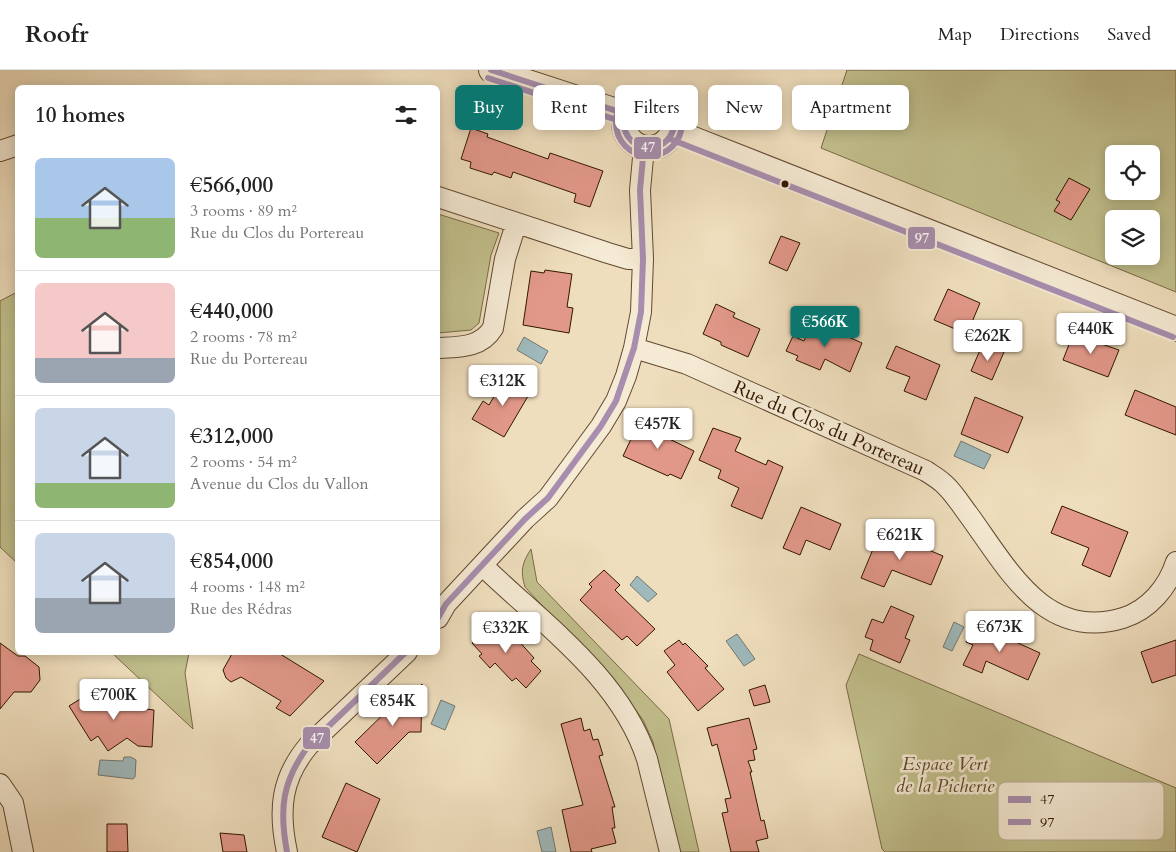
<!DOCTYPE html>
<html lang="en">
<head>
<meta charset="utf-8">
<style>
  body { margin:0; font-family:Cardo,serif; background:#f2f2f2; color:#222; height:100vh; display:flex; flex-direction:column; font-size:19px; white-space:nowrap }
  * { box-sizing:border-box; margin:0 }
  p { font-size:16px; color:#767676 }
  .icon { flex:none; width:28px; height:28px; fill:none; stroke:currentColor; stroke-width:2; stroke-linecap:round; stroke-linejoin:round }
  .map { position:relative; flex:1; overflow:hidden }
  .side { position:absolute; left:15px; top:15px; width:425px; height:570px; display:flex; flex-direction:column; background:#fff; border-radius:8px; box-shadow:0 2px 12px #0003 }
  .side>* { flex:none }
  .top-card { position:absolute; left:455px; top:15px; width:475px; height:45px; display:flex; gap:10px }
  .tools { position:absolute; left:1105px; top:75px; display:grid; gap:10px }
  .tools a { display:grid; place-items:center; width:55px; height:55px; border-radius:8px; background:#fff; box-shadow:0 2px 12px #0003; font-size:25px }
  .price { position:absolute; translate:-50% -42px; padding:0 11px; border-radius:5px; background:#fff; color:#222; font-size:16px; line-height:32px; filter:drop-shadow(0 1px 2px #0008) }
  .price::after { content:''; position:absolute; left:50%; top:30px; width:15px; height:11px; margin-left:-8px; background:inherit; clip-path:polygon(0 0,100% 0,50% 100%) }
  .price.selected { background:#0f766e; color:#fff }
  ul { padding:0; list-style:none }
  li { display:flex; align-items:center; gap:15px; height:125px; padding:0 20px }
  li+li { border-top:1px solid #e0e0e0 }
  li span { display:grid; place-items:center; flex:none; width:140px; height:100px; border-radius:8px; color:#555 }
  li>.icon { margin-inline-start:auto }
  span .icon { width:60px; height:60px; fill:#fffc; stroke-width:1 }
  li b { font-size:21px }
  h2 { display:flex; justify-content:space-between; align-items:center; height:60px; padding:0 20px; font-size:21px }
  .chip { padding:0 18px; border-radius:8px; background:#fff; box-shadow:0 2px 12px #0003; font-size:18px; line-height:45px }
  .chip.selected { background:#0f766e; color:#fff }
  header { display:flex; align-items:center; gap:30px; box-sizing:border-box; height:70px; padding:0 25px; background:#fff; border-bottom:1px solid #e0e0e0 }
  header strong { font-size:24px }
  nav { display:flex; gap:28px; margin-inline-start:auto; font-size:18px }
  .map>svg:first-child { display:block }
  .green { fill:#c1bf8c; stroke:#7a6a46; fill-rule:evenodd }
  .water { fill:#9fb9bc; stroke:#737871 }
  .building { fill:#e29889; stroke:#321600 }
  .lines { fill:none; stroke-linecap:round; stroke-linejoin:round }
  .minor-casing { stroke:#61482f; stroke-width:22 }
  .tertiary-casing { stroke:#61482f; stroke-width:26 }
  .minor { stroke:#f5ead4; stroke-width:20 }
  .tertiary { stroke:#f5ead4; stroke-width:24 }
  .bus-1-casing { stroke:#f5ead4; stroke-width:10 }
  .bus-2-casing { stroke:#f5ead4; stroke-width:10 }
  .bus-1 { stroke:#a78eaf; stroke-width:6 }
  .bus-2 { stroke:#a78eaf; stroke-width:6 }
  .bus-dot { fill:#321600; stroke:#f5ead4; stroke-width:2 }
  .labels { text-anchor:middle; dominant-baseline:central; stroke-width:5; stroke-linejoin:round; paint-order:stroke }
  .street-label { font-size:19px; fill:#321600; stroke:#f5ead4 }
  .park-label { font-size:19px; font-style:italic; fill:#5d492a; stroke:#f5ead4 }
  .key { fill:#f5ead4; stroke:#baaa94; stroke-width:1 }
  .key-label { font-size:14px; fill:#321600 }
  .line-badge { stroke:#f5ead4; stroke-width:2 }
  .badge-label { font-size:14px; text-anchor:middle; font-weight:bold; fill:#fff }
</style>
</head>
<body>
<header>
<strong>Roofr</strong>
<nav><a>Map</a><a>Directions</a><a>Saved</a></nav>
</header>
<div class="map">
<svg width="1176" height="782" viewBox="0 0 1176 782">
  <rect width="100%" height="100%" fill="#efdebd"/>
  <filter id="stains"><feTurbulence type="fractalNoise" baseFrequency=".004" numOctaves="4"/><feColorMatrix values="0 0 0 0 .2 0 0 0 0 .09 0 0 0 0 .02 0 0 0 .5 -.17"/></filter>
  <radialGradient id="worn" r=".72"><stop offset=".6" stop-color="#630" stop-opacity="0"/><stop offset="1" stop-color="#630" stop-opacity=".3"/></radialGradient>
  <path class="green" d="M 847,0 L 1176,0 L 1176,222 L 821,78 ZM 1114,84 L 1151,84 L 1151,121 L 1114,121 ZM 1114,149 L 1151,149 L 1151,186 L 1114,186 Z
    M 438,144 L 499,163 L 491,185 L 479,253 L 471,260 L 438,263 Z
    M 17,222 L 17,493 L 0,477 L 0,231 Z
    M 531,479 L 537,512 L 669,649 L 699,782 L 678,782 L 653,672 L 643,650 L 624,624 L 525,517 C 520,501 522,493 531,479 Z
    M 112,583 L 189,583 L 185,603 L 193,659 Z
    M 859,584 L 1176,718 L 1176,782 L 885,782 L 882,779 L 846,615 Z"/>
  <path class="water" d="M 524,267 L 548,281 L 541,294 L 517,280 Z
    M 961,371 L 991,385 L 984,399 L 954,386 Z
    M 637,506 L 657,524 L 648,532 L 630,515 Z
    M 954,552 L 964,557 L 952,581 L 943,577 Z
    M 737,564 L 755,589 L 744,596 L 726,571 Z
    M 441,630 L 455,636 L 445,660 L 431,654 Z
    M 124,687 L 131,687 L 136,690 L 135,707 L 133,709 L 98,705 L 100,690 L 123,691 Z
    M 551,757 L 556,782 L 542,782 L 537,761 Z"/>
  <path class="building" d="M 471,58 L 488,64 L 487,67 L 548,89 L 550,83 L 603,101 L 590,137 L 574,132 L 576,124 L 513,102 L 511,108 L 494,102 L 492,105 L 470,98 L 471,92 L 461,89 Z
    M 1069,108 L 1090,119 L 1071,150 L 1054,141 L 1060,132 L 1056,130 Z
    M 781,166 L 800,173 L 787,201 L 769,193 Z
    M 545,200 L 572,204 L 567,237 L 573,238 L 569,263 L 523,255 L 531,201 L 544,203 Z
    M 948,219 L 980,233 L 967,264 L 934,250 Z
    M 716,234 L 735,243 L 733,247 L 760,259 L 748,287 L 721,275 L 721,272 L 703,264 Z
    M 813,251 L 862,273 L 850,302 L 825,289 L 820,300 L 796,290 L 798,286 L 786,281 L 793,266 L 804,271 Z
    M 1073,264 L 1119,280 L 1108,307 L 1063,290 Z
    M 983,273 L 1004,282 L 992,310 L 971,301 Z
    M 896,276 L 940,295 L 926,330 L 904,321 L 910,307 L 886,298 Z
    M 506,306 L 531,321 L 504,367 L 472,349 L 483,331 L 489,335 Z
    M 1135,320 L 1176,337 L 1176,365 L 1125,345 Z
    M 975,327 L 1023,347 L 1008,383 L 961,364 Z
    M 642,346 L 659,353 L 655,362 L 694,381 L 681,409 L 670,404 L 668,406 L 623,386 Z
    M 713,358 L 741,368 L 735,381 L 766,395 L 768,390 L 783,397 L 762,449 L 731,436 L 739,418 L 718,408 L 721,400 L 699,390 Z
    M 1062,436 L 1128,462 L 1110,507 L 1082,495 L 1089,478 L 1051,463 Z
    M 801,437 L 841,454 L 830,480 L 806,470 L 800,485 L 783,478 Z
    M 881,460 L 943,486 L 931,515 L 892,500 L 884,517 L 861,508 Z
    M 604,500 L 620,515 L 615,520 L 655,559 L 637,576 L 627,566 L 622,570 L 580,530 L 592,517 L 589,514 Z
    M 891,536 L 914,546 L 905,568 L 910,570 L 900,593 L 870,580 L 873,570 L 865,567 L 872,549 L 883,553 Z
    M 498,548 L 534,588 L 531,591 L 541,601 L 526,618 L 516,608 L 512,611 L 495,593 L 490,598 L 479,586 L 482,584 L 472,573 Z
    M 972,557 L 984,561 L 985,558 L 1040,583 L 1028,610 L 986,591 L 982,603 L 963,595 L 973,575 L 966,572 Z
    M 679,570 L 683,575 L 685,573 L 708,596 L 705,598 L 724,619 L 698,641 L 667,602 L 675,595 L 664,581 Z
    M 1176,570 L 1176,605 L 1152,613 L 1141,582 Z
    M 0,573 L 18,586 L 25,586 L 39,597 L 40,610 L 31,622 L 14,622 L 0,639 Z
    M 233,582 L 277,582 L 324,611 L 290,646 L 276,638 L 281,631 L 241,607 L 231,612 L 226,608 L 223,600 Z
    M 422,614 L 421,662 L 409,662 L 377,694 L 355,672 L 399,629 L 403,633 Z
    M 765,615 L 770,632 L 754,636 L 749,620 Z
    M 109,620 L 120,636 L 154,640 L 152,677 L 138,676 L 127,668 L 108,681 L 98,666 L 91,671 L 69,636 L 85,626 L 90,632 Z
    M 581,648 L 584,661 L 590,659 L 593,670 L 598,669 L 603,685 L 599,686 L 615,737 L 612,737 L 615,758 L 612,758 L 616,773 L 591,779 L 592,782 L 571,782 L 562,740 L 583,735 L 561,654 Z
    M 749,648 L 757,679 L 753,680 L 755,690 L 748,691 L 752,702 L 750,702 L 761,751 L 764,750 L 768,768 L 756,771 L 759,782 L 731,782 L 722,743 L 728,742 L 725,729 L 731,728 L 717,674 L 712,676 L 707,658 Z
    M 346,713 L 380,729 L 357,782 L 322,767 Z
    M 107,754 L 127,754 L 128,782 L 107,782 Z
    M 220,763 L 244,765 L 247,782 L 223,782 Z"/>
  <g class="lines">
    <g class="minor-casing">
      <path id="minor" d="M 0,81 L 18,75
        M 438,127 L 608,183 L 628,189 L 643,189
        M 438,278 C 459,277 481,278 493,258 L 505,189 L 516,154
        M 634,278 L 687,294 L 926,401 C 932,405 939,409 944,414 C 954,423 961,435 968,444 C 1007,497 1044,572 1123,548 C 1149,540 1168,517 1176,492
        M 483,496 C 543,554 620,607 647,689 L 670,782
        M 438,548 L 446,534 L 525,449 L 548,428 L 601,356 L 616,331 L 626,306 L 634,278 L 641,242 L 643,189 L 640,120 L 644,77
        M 0,714 L 13,733 L 23,782
        M 287,782 C 278,740 281,708 309,675 L 407,582"/>
    </g>
    <g class="tertiary-casing">
      <path id="tertiary" d="M 491,0 L 626,44
        M624 53a25 25 0 1 1 50 0a25 25 0 1 1-50 0Z
        M 673,61 L 1176,259"/>
    </g>
    <use href="#minor" class="minor"/>
    <use href="#tertiary" class="tertiary"/>
    <g class="bus-1-casing">
      <path id="bus-1" d="M 491,0 L 626,44
        M624 53a25 25 0 1 1 50 0a25 25 0 1 1-50 0Z
        M 438,548 L 446,534 L 525,449 L 548,428 L 601,356 L 616,331 L 634,278 L 641,242 L 643,189 L 640,120 L 644,77
        M 287,782 C 279,739 282,711 309,675 L 406,582"/>
    </g>
    <g class="bus-2-casing">
      <path id="bus-2" d="M 488,8 L 623,52
        M616 53a33 33 0 1 1 66 0a33 33 0 1 1-66 0Z
        M 670,69 L 1173,267"/>
    </g>
    <use href="#bus-1" class="bus-1"/>
    <use href="#bus-2" class="bus-2"/>
  </g>
  <circle class="bus-dot" cx="785" cy="114" r="4.5"/>
  <g class="labels">
    <g class="street-label">
      <text transform="translate(829 358) rotate(24)">Rue du Clos du Portereau</text>
    </g>
    <g class="park-label">
      <text x="945" y="694">Espace Vert<tspan x="945" dy="22">de la Picherie</tspan></text>
    </g>
  </g>
  <rect x="998" y="712" width="166" height="58" rx="8" class="key"/>
  <rect x="1008" y="726" width="23" height="7" fill="#a78eaf"/>
  <rect x="1008" y="749" width="23" height="6" fill="#a78eaf"/>
  <g class="key-label">
    <text x="1040" y="734">47</text>
    <text x="1040" y="757">97</text>
  </g>
  <g class="line-badge">
    <rect x="633" y="66" width="29" height="24" rx="5" fill="#a78eaf"/>
    <rect x="907" y="156" width="29" height="24" rx="5" fill="#a78eaf"/>
    <rect x="302" y="656" width="29" height="24" rx="5" fill="#a78eaf"/>
  </g>
  <g class="badge-label">
    <text x="648" y="82">47</text>
    <text x="922" y="173">97</text>
    <text x="317" y="673">47</text>
  </g>
  <rect width="100%" height="100%" filter="url(#stains)"/>
  <rect width="100%" height="100%" fill="url(#worn)"/>
</svg>
<div class="tools">
<a><svg class="icon" aria-label="locate" viewBox="0 0 24 24"><circle cx="12" cy="12" r="6"/><path d="M12 2v4M12 18v4M2 12h4M18 12h4"/></svg></a>
<a><svg class="icon" aria-label="layers" viewBox="0 0 24 24"><path d="M12 4l9 5-9 5-9-5zM3 14l9 5 9-5"/></svg></a>
</div>
<b class="price selected" style="left:825px;top:278px">€566K</b>
<b class="price" style="left:1091px;top:285px">€440K</b>
<b class="price" style="left:988px;top:292px">€262K</b>
<b class="price" style="left:503px;top:337px">€312K</b>
<b class="price" style="left:658px;top:380px">€457K</b>
<b class="price" style="left:900px;top:491px">€621K</b>
<b class="price" style="left:1000px;top:583px">€673K</b>
<b class="price" style="left:506px;top:584px">€332K</b>
<b class="price" style="left:114px;top:651px">€700K</b>
<b class="price" style="left:393px;top:657px">€854K</b>
<div class="top-card">
<a class="chip selected">Buy</a>
<a class="chip">Rent</a>
<a class="chip">Filters</a>
<a class="chip">New</a>
<a class="chip">Apartment</a>
</div>
<section class="side">
<h2>10 homes<svg class="icon" aria-label="filters" viewBox="0 0 24 24"><path d="M4 7h16M4 17h16"/><circle cx="9" cy="7" r="2"/><circle cx="15" cy="17" r="2"/></svg></h2>
<ul>
<li><span style="background:linear-gradient(#a9c7e8 60%,#8fb573 0)"><svg class="icon" aria-label="home" viewBox="0 0 24 24"><path d="M3 11l9-7 9 7M6 9v11h12V9"/></svg></span><div><b>€566,000</b><p>3 rooms · 89 m²</p><p>Rue du Clos du Portereau</p></div></li>
<li><span style="background:linear-gradient(#f6c9c9 75%,#9aa5b1 0)"><svg class="icon" aria-label="home" viewBox="0 0 24 24"><path d="M3 11l9-7 9 7M6 9v11h12V9"/></svg></span><div><b>€440,000</b><p>2 rooms · 78 m²</p><p>Rue du Portereau</p></div></li>
<li><span style="background:linear-gradient(#c9d6e8 75%,#8fb573 0)"><svg class="icon" aria-label="home" viewBox="0 0 24 24"><path d="M3 11l9-7 9 7M6 9v11h12V9"/></svg></span><div><b>€312,000</b><p>2 rooms · 54 m²</p><p>Avenue du Clos du Vallon</p></div></li>
<li><span style="background:linear-gradient(#c9d6e8 65%,#9aa5b1 0)"><svg class="icon" aria-label="home" viewBox="0 0 24 24"><path d="M3 11l9-7 9 7M6 9v11h12V9"/></svg></span><div><b>€854,000</b><p>4 rooms · 148 m²</p><p>Rue des Rédras</p></div></li>
</ul>
</section>
</div>
</body>
</html>
